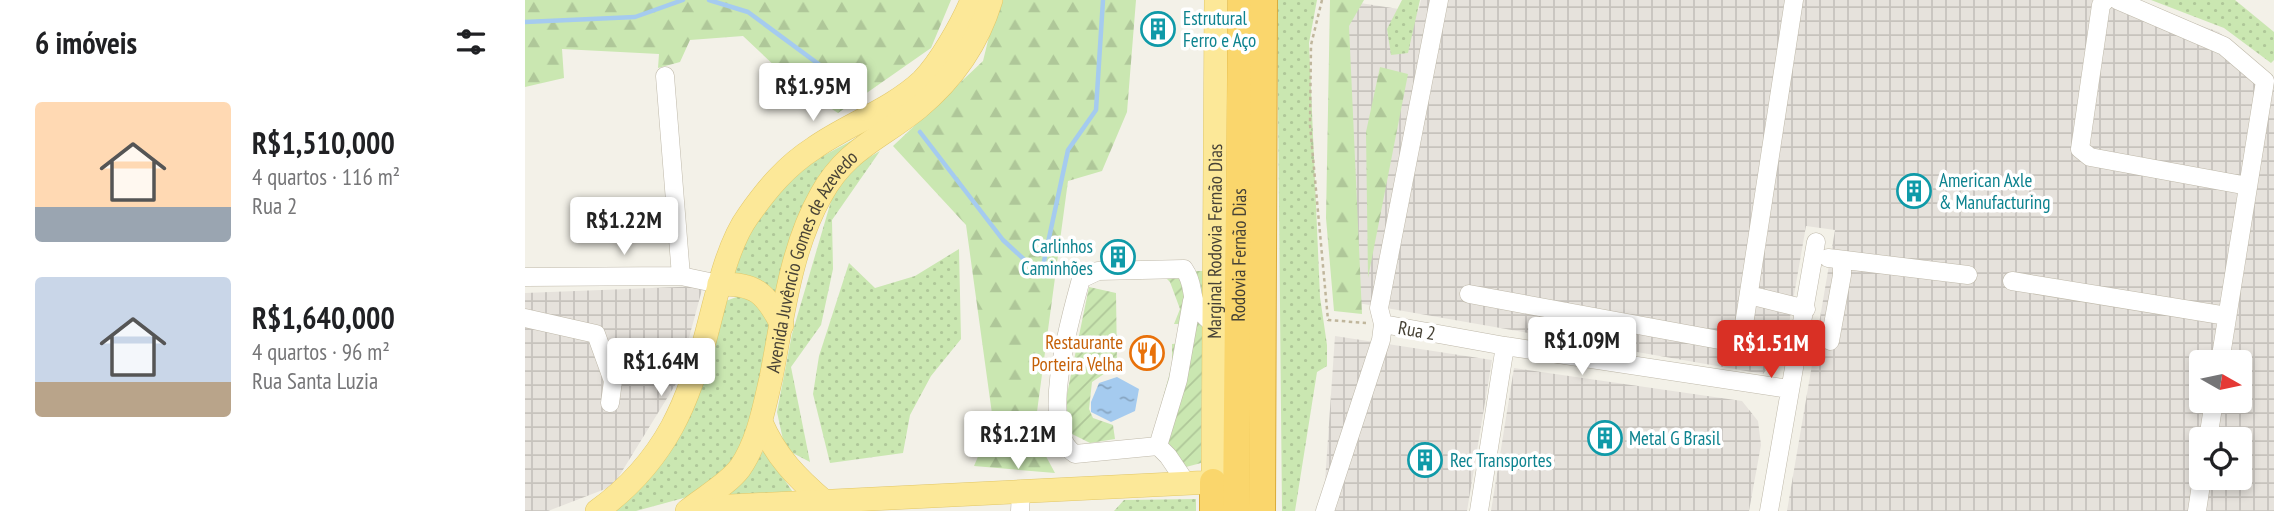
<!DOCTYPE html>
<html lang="pt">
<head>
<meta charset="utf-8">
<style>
  body { margin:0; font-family:"PT Sans Narrow",sans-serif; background:#f6f6f6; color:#202124; height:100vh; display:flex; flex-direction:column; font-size:26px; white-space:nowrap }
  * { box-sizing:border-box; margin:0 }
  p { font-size:23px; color:#757577 }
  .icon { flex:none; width:38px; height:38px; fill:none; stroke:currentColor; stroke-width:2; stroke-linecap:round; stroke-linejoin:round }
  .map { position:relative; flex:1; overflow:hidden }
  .details { display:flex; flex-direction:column; background:#fff; width:525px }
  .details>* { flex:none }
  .needle { width:46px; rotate:99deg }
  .buttons { position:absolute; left:1664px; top:350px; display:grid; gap:14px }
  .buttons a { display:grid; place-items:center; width:63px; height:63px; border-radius:7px; background:#fff; box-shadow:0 4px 10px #0003; font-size:35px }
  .price { position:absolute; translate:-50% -60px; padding:0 16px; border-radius:7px; background:#fff; color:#222; font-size:23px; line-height:46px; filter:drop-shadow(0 2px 4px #0008) }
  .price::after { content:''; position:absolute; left:50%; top:42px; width:21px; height:16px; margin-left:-10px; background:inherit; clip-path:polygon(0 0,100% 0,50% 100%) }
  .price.on { background:#d93025; color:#fff }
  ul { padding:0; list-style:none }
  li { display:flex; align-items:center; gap:21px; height:175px; padding:0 35px }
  li span { display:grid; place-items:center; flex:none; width:196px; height:140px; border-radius:7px; color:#555 }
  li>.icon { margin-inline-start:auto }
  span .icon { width:84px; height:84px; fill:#fffc; stroke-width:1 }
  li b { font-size:30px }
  h2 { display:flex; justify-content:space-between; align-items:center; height:84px; padding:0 35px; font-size:30px }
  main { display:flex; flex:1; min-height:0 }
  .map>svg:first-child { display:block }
  .industrial { fill:url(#industrial-grid); fill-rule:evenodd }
  .grass { fill:url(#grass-dots) }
  .forest { fill:url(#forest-firs) }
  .garden { fill:url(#garden-furrows) }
  .water { fill:url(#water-ripples) }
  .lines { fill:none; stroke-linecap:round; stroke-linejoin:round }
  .stream { stroke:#a5cbef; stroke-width:4.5 }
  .minor-casing { stroke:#bfb9aa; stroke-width:19 }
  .major-casing { stroke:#e1c768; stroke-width:24 }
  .highway-casing { stroke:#daac3b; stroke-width:28 }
  .path { stroke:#c0b69c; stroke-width:2.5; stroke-dasharray:3.5 3.5; stroke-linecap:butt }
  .minor { stroke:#fff; stroke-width:18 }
  .major { stroke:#fce898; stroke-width:23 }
  .highway { stroke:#fad66c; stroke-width:26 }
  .labels { text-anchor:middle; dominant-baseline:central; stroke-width:7; stroke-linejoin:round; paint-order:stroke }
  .culture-label { font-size:19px; fill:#0d838f; stroke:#fff; text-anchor:start }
  .street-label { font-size:19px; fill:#474236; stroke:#fff }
  .food-label { font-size:19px; fill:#c56008; stroke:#fff; text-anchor:end }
</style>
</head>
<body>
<main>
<section class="details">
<h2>6 imóveis<svg class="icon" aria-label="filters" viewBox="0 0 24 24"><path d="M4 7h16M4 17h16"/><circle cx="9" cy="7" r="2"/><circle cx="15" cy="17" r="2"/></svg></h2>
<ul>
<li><span style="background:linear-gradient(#ffd9b3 75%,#9aa5b1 0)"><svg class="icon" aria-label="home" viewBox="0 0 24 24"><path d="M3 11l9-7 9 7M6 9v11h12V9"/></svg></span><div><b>R$1,510,000</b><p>4 quartos · 116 m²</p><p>Rua 2</p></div></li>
<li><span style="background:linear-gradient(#c9d6e8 75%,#b9a48a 0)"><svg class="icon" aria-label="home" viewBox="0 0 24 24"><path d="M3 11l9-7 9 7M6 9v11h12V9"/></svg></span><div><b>R$1,640,000</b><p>4 quartos · 96 m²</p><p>Rua Santa Luzia</p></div></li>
</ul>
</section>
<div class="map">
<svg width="1749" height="511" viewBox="0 0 1749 511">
  <defs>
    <pattern id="industrial-grid" width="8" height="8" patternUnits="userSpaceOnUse" patternTransform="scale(1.75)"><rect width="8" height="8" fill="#e6e2dc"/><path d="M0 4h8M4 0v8" fill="none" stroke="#c7c3bd"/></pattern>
    <pattern id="grass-dots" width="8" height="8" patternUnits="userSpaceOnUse" patternTransform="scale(1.75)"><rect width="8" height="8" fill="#cae7b1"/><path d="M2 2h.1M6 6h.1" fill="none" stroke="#afc799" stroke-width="1.8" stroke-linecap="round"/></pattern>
    <pattern id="forest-firs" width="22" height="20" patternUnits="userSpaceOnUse" patternTransform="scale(1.75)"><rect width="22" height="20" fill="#cae7b1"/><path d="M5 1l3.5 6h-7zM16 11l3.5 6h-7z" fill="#afc799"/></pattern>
    <pattern id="garden-furrows" width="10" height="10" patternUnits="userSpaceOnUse" patternTransform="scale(1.75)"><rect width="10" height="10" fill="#cae7b1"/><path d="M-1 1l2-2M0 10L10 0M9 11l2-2" fill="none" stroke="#afc799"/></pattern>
    <pattern id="water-ripples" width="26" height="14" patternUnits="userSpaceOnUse" patternTransform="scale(1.75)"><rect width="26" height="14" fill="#a5cbef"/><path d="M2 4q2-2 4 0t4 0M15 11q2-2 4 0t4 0" fill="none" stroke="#88a6c2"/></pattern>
  </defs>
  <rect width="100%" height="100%" fill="#f3f1e8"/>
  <path class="industrial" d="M 816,0 L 893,12 L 896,0 L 1602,0 L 1694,32 L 1749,86 L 1749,511 L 1262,511 L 1310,230 L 1281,226 L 1260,347 L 1238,374 L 827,302 ZM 1676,362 L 1715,362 L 1715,401 L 1676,401 ZM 1676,439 L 1715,439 L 1715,478 L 1676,478 Z
    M 178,286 L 152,382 L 88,486 L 23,511 L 0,511 L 0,293 Z
    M 810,336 L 967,360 L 942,511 L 798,511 Z
    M 989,368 L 1217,401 L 1233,421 L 1236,445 L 1224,511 L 966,511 Z"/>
  <path class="grass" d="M 752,0 L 792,0 L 784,43 L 795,297 L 802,345 L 802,366 L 792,372 L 770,511 L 757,511 Z
    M 877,0 L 895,0 L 883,53 L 866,55 L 862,29 Z
    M 1626,0 L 1710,0 L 1749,32 L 1749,60 L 1746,63 L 1699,28 Z
    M 348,129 L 323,148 L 256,299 L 204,277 L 226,226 L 272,170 Z
    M 355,151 L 307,220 L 308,269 L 296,325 L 266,367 L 285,462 L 260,449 L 252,412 L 267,334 L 309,191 L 331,165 Z
    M 434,249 L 436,339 L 406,376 L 385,415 L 378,453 L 305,463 L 288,394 L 294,356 L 324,263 L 350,288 L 390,276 Z
    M 217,295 L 229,298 L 248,318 L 221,442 L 203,472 L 177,493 L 111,511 L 84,511 L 100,501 L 198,302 Z
    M 239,450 L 274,501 L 199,501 Z
    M 671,499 L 671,511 L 589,511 L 599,500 Z"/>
  <path class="forest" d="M 0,0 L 426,0 L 406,48 L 313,113 L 270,85 L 218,36 L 165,40 L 155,62 L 133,68 L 134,54 L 37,49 L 39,78 L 0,87 Z
    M 473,0 L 611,0 L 602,112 L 577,171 L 543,181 L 509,434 L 530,473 L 449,466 L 468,421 L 441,225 L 368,146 L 458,61 Z
    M 805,0 L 839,0 L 824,26 L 837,314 L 809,311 L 801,218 Z
    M 855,67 L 883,74 L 843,278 L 841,132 Z"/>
  <path class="garden" d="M 634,271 L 678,271 L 676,463 L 661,467 L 630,427 L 647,365 L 647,344 L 660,343 L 660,324 L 649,324 L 655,309 L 645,282 Z
    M 564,287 L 591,293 L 592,365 L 567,382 L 564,409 L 568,418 L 588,425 L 590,439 L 565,443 L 543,432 L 541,399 Z"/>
  <path class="water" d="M 592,377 L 614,389 L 610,411 L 586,422 L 566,412 L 566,402 L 574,383 Z"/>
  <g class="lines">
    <path class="stream" d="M 184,0 L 223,12 L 326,88
      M 0,22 L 110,17 L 158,0
      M 395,132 L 478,240 L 516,275 L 543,150 L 571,110 L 578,0"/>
    <g class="minor-casing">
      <path id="minor" d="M 1581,0 L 1576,5 L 1555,149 L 1565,157 L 1723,186
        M 1592,0 L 1699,46 L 1740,81 L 1695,362
        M 140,76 L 156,276
        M 1303,258 L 1312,259 L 1317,265 L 1317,275 L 1305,341
        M 1312,259 L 1443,275
        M 0,277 L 156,276 L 194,284
        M 1487,281 L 1702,316
        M 944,294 L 1216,344 L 1269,0
        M 1224,295 L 1281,309
        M 0,318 L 71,334 L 88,381 L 85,403
        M 858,324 L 980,346 L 1264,389
        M 1683,439 L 1689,401
        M 633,446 L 653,380 L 667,301
        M 662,484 L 643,456 L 633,446 L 550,454 C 512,430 546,316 556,279 L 573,271 L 659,269 C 674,291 658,298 687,323
        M 495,511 L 496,493
        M 800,511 L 856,340 L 858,324 L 854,308 L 914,0
        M 954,511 L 980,346
        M 1244,511 L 1291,242
        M 1672,511 L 1677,478"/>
    </g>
    <g class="major-casing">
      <g id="major">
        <path d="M 194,284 C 231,284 240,292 257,325"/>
        <path d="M 236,422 C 251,457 272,478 300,502"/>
        <path d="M 72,511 C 141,461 165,401 185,320 C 193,289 204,242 223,216 C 242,189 261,166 289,148 C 323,124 366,110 397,81 C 415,63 437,24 447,0"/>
        <path id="s1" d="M 162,511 C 178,498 203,484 215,468 C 233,442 239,408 246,378 C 258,317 265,250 296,195 C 321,149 355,139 393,108 C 428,79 453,43 466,0"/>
        <path id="s2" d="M 186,511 L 205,506 L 688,482 L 691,0"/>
      </g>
    </g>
    <g class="highway-casing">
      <g id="highway">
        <path d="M 688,482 L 688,511"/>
        <path id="s3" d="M 711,511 L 716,0"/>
        <path d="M 737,511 L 739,0"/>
      </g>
    </g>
    <path class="path" d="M 797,0 L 786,45 L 785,125 L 803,320 L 841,323"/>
    <use href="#minor" class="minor"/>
    <use href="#major" class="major"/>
    <use href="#highway" class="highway"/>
  </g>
  <defs>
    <g id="building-ring" transform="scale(1.75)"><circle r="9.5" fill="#fff" stroke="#0f9aa8" stroke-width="1.5"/><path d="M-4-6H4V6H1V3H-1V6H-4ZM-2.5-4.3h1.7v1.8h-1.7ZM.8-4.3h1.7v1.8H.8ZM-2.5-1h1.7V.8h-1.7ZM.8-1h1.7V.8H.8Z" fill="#0f9aa8"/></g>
    <g id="restaurant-ring" transform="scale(1.75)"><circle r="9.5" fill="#fff" stroke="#e8710a" stroke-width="1.5"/><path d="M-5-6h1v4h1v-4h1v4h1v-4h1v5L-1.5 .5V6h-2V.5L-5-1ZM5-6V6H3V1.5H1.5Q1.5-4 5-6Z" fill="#e8710a"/></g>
  </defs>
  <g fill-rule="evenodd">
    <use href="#building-ring" x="633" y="29"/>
    <use href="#building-ring" x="1389" y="191"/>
    <use href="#building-ring" x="593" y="257"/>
    <use href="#restaurant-ring" x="622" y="353"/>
    <use href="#building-ring" x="1080" y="438"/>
    <use href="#building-ring" x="900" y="460"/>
  </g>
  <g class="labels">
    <g class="culture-label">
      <text x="658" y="18">Estrutural<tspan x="658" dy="22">Ferro e Aço</tspan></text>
      <text x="1414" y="180">American Axle<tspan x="1414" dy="22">&amp; Manufacturing</tspan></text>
      <text x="568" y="246" text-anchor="end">Carlinhos<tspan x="568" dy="22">Caminhões</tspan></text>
      <text x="1104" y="438">Metal G Brasil</text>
      <text x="925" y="460">Rec Transportes</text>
    </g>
    <g class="street-label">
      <text stroke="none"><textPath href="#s2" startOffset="744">Marginal Rodovia Fernão Dias</textPath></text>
      <text stroke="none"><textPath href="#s3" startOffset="256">Rodovia Fernão Dias</textPath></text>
      <text stroke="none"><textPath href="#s1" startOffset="289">Avenida Juvêncio Gomes de Azevedo</textPath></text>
      <text transform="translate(892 330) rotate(10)">Rua 2</text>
    </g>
    <g class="food-label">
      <text x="598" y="342">Restaurante<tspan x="598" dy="22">Porteira Velha</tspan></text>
    </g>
  </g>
</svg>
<div class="buttons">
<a><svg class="needle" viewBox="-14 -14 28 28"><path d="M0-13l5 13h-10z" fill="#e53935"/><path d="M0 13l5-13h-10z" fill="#757577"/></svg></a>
<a><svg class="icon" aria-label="locate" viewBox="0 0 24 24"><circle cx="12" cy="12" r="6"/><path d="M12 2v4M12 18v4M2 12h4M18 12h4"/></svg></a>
</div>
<b class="price" style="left:288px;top:123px">R$1.95M</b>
<b class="price" style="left:99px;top:257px">R$1.22M</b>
<b class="price" style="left:1057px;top:377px">R$1.09M</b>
<b class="price on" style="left:1246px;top:380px">R$1.51M</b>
<b class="price" style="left:136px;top:398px">R$1.64M</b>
<b class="price" style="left:493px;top:471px">R$1.21M</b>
</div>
</main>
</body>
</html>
